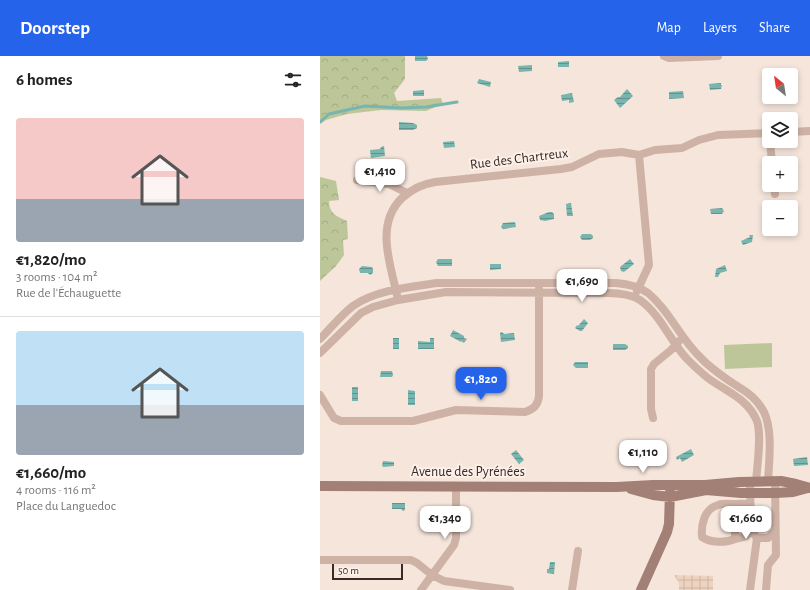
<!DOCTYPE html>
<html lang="en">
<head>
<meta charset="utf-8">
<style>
  body { margin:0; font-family:"Alegreya Sans",sans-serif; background:#f6f6f6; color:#222; height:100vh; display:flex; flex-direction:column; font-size:15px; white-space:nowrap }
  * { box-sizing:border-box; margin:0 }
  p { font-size:13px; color:#767676 }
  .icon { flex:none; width:22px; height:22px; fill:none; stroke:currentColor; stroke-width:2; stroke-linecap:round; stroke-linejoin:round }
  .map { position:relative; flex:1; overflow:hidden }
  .details { display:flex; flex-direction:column; background:#fff; width:320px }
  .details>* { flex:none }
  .needle { width:26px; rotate:330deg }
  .controls { position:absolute; left:442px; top:12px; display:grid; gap:8px }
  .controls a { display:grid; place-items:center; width:36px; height:36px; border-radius:4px; background:#fff; box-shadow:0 2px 6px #0003; font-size:20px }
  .scale { position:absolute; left:12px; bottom:10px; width:71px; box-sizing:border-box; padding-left:4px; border:2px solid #392a27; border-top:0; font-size:11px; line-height:14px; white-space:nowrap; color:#392a27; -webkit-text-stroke:3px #fcf0e8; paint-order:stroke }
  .price { position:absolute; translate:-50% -34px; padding:0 9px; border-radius:8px; background:#fff; color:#222; font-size:13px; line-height:26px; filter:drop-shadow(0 1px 2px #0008) }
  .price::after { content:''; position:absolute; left:50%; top:24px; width:12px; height:9px; margin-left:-6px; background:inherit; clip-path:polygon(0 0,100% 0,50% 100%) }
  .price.on { background:#2563eb; color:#fff }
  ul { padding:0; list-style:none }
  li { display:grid; align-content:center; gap:8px; height:212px; padding:0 16px }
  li+li { border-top:1px solid #e0e0e0 }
  li span { display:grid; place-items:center; height:124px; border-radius:4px; color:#555 }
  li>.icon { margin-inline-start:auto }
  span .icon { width:72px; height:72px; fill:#fffc; stroke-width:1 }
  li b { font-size:17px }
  h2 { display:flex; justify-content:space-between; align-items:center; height:48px; padding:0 16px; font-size:17px }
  header { display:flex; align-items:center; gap:24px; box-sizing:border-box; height:56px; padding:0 20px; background:#2563eb; color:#fff }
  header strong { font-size:19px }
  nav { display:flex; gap:22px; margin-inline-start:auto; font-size:14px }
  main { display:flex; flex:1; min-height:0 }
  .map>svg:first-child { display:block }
  .forest { fill:url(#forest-crowns) }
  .green { fill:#bdc699 }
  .plaza { fill:url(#plaza-grid) }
  .water { fill:url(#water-rules) }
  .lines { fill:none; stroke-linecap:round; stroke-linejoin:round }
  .stream { stroke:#77b5ae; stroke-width:3 }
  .street { stroke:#ceb2a5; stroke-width:8 }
  .secondary { stroke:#a28076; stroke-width:10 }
  .labels { text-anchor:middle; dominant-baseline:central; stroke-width:4; stroke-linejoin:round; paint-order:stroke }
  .street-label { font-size:14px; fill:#392a27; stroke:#fcf0e8 }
</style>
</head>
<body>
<header>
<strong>Doorstep</strong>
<nav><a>Map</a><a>Layers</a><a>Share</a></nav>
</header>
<main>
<section class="details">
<h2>6 homes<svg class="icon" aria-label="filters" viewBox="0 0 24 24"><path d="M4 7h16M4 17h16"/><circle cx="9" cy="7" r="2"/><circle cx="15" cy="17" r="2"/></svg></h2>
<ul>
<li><span style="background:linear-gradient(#f6c9c9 65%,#9aa5b1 0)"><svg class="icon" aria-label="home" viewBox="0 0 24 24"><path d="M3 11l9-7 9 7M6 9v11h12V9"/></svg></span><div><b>€1,820/mo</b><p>3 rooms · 104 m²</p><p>Rue de l'Échauguette</p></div></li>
<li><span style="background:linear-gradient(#bfe0f5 60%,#9aa5b1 0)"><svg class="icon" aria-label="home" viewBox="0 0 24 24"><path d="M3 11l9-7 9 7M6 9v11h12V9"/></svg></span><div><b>€1,660/mo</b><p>4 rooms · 116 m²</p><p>Place du Languedoc</p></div></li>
</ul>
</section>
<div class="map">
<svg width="490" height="534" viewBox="0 0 490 534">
  <defs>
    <pattern id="forest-crowns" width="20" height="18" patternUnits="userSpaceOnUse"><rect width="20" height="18" fill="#bdc699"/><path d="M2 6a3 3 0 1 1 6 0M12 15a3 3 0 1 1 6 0" fill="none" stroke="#a3aa84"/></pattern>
    <pattern id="plaza-grid" width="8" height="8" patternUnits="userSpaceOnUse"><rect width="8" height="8" fill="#eed3c0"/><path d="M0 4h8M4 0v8" fill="none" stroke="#cdb5a5"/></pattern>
    <pattern id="water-rules" width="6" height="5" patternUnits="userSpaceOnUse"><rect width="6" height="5" fill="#77b5ae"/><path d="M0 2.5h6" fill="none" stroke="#63938e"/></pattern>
  </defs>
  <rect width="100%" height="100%" fill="#f5e5db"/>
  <path class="forest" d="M 0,0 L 85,0 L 85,23 L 74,37 L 77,45 L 121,42 L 123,48 L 106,55 L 61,54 L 27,58 L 6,64 L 0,68 Z
    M 0,121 L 16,125 L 19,144 L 9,145 C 9,157 16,160 27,165 L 28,183 L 23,184 L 24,199 L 16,210 L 0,225 Z"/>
  <path class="green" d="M 452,287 L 452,311 L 405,313 L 404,289 Z"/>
  <path class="plaza" d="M 354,519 L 393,520 L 393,534 L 359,534 L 359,527 Z"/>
  <path class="water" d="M 95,0 L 107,0 L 108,3 L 106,5 L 95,5 Z
    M 249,5 L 249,11 L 238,11 L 238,6 Z
    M 212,9 L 212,15 L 199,16 L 198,10 Z
    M 159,23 L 171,26 L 170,31 L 157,27 Z
    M 401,27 L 401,29 L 402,29 L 401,33 L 390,34 L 389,28 Z
    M 307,33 L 313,40 L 300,52 L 294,44 L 298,41 L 300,41 Z
    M 104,34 L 104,40 L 93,40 L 93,35 Z
    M 363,35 L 364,42 L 349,43 L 349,36 Z
    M 252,37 L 254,46 L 249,47 L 249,44 L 242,45 L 241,39 Z
    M 79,66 L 93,67 L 97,69 L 97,72 L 93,74 L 79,74 Z
    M 134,85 L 135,91 L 124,92 L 123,86 Z
    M 64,90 L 65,100 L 51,102 L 50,94 L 60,93 L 61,91 Z
    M 251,147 L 253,160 L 247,160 L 246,148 Z
    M 402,152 L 404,155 L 402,158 L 391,158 L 390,153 Z
    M 229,156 L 232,156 L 234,158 L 234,163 L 225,165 L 220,164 L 219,160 Z
    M 195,166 L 196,171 L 183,173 L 181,171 L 183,167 Z
    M 471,171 L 474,174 L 477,174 L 478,178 L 475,180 L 467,176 L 467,173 L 471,173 Z
    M 262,178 L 271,178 L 273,180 L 273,182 L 270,184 L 262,184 L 260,181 Z
    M 429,179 L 433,179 L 432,186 L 423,189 L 421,185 L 430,181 Z
    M 118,203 L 132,203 L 132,210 L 118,210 L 116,206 Z
    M 310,203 L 314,208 L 304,216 L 301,215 L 300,211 Z
    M 170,208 L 181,208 L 181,213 L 170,214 Z
    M 405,209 L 407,215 L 400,217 L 398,221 L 395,221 L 396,213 Z
    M 42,210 L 52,211 L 53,213 L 53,217 L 50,219 L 48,217 L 40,217 L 39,213 Z
    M 264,263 L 268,267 L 262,275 L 260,275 L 255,272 L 257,269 L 258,270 Z
    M 133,274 L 144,280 L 144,282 L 147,283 L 144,287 L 141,285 L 141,286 L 130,280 Z
    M 182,276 L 184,278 L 194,277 L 195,284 L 181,286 L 180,277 Z
    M 73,282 L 79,282 L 79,293 L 73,293 Z
    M 110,282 L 114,282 L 114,293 L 98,293 L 98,285 L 110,286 Z
    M 293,288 L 305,288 L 308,290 L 308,292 L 305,294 L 293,294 Z
    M 255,306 L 268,306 L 268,312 L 256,312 L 253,309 Z
    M 61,315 L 72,315 L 73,319 L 72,321 L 60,321 Z
    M 32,331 L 38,331 L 38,345 L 32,345 Z
    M 88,334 L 95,335 L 95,349 L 88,349 Z
    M 371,393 L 374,399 L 362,406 L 360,402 L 357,404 L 356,401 Z
    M 196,394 L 204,404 L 199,408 L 191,398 Z
    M 487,401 L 488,409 L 474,410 L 473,403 Z
    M 63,405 L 74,406 L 74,410 L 63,411 L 62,409 Z
    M 72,447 L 85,447 L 85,454 L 83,455 L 81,453 L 72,453 Z
    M 230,506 L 235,506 L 234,518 L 227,517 L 227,513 L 229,513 Z"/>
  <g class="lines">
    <path class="stream" d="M 0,66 L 9,58 L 45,50 L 82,52 L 106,51 L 137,46"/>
    <path class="street" d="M 344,0 L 349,2 L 398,0
      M 471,76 L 490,75
      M 450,85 L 452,107
      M 37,124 L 69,128 L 87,137
      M 454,129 L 455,138
      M 317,235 L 329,209 L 319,99
      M 77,239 C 70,207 55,168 82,142 C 92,133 102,128 115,126 L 241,113 L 252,111 L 279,98 L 302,96 L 319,99 L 335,94 L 362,92 L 379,84 L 398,79 L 449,77
      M 0,283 C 11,272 21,259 33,250 C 56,234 90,231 117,227 L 296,227 C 308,228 318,230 328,237 C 349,254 360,282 380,301 C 388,310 398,317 408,324 C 424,335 434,338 444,356 C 453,375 449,405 448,426
      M 0,297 L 41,257 L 53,251 L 78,244 L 126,236 L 288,237 C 299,237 310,238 320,244 C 341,259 350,285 367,303 C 375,311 383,319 392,325 C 410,337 428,344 437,365 C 442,379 437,410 436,426
      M 0,339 L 14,362 L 21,365 L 93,365 L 136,354 L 205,356 C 214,353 218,349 219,340 L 219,233
      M 333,362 L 331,353 L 331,313 L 334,308 L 351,294 L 359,285
      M 430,426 L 431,474 L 437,482 L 448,482 L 455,475
      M 430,447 L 417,448 L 415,451 L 415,483 C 423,481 427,482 431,474
      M 415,483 C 406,487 390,487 382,481 C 381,469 384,453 398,449 C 403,447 411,448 417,448
      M 0,504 L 91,504 L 97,507 L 112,519 L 124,525 L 190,534
      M 101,534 L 134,489 L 136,482 L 136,430
      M 252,534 L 258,495
      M 430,534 L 437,482
      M 446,534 L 448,509 L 456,499 L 455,425"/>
    <path class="secondary" d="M 0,430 L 297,431 L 333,429 L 385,429 L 419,426 L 461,425 L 476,428 L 490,432
      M 311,433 L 333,439 L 350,441 L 386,434 L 421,437 L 456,437 L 473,436 L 488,432
      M 321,534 L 347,476 L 349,468 L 350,436"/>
  </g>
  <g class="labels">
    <g class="street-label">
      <text transform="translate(199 103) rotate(-7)">Rue des Chartreux</text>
      <text x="148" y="416">Avenue des Pyrénées</text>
    </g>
  </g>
</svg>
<div class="controls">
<a><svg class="needle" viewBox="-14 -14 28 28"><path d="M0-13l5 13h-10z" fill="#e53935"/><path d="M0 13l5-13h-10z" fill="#767676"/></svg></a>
<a><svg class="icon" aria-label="layers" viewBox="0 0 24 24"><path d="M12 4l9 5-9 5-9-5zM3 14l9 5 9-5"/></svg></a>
<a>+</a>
<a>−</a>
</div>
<div class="scale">50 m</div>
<b class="price" style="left:60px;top:137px">€1,410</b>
<b class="price" style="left:262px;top:247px">€1,690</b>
<b class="price on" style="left:161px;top:345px">€1,820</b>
<b class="price" style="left:323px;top:418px">€1,110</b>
<b class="price" style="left:125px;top:484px">€1,340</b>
<b class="price" style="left:426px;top:484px">€1,660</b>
</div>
</main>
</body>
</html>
